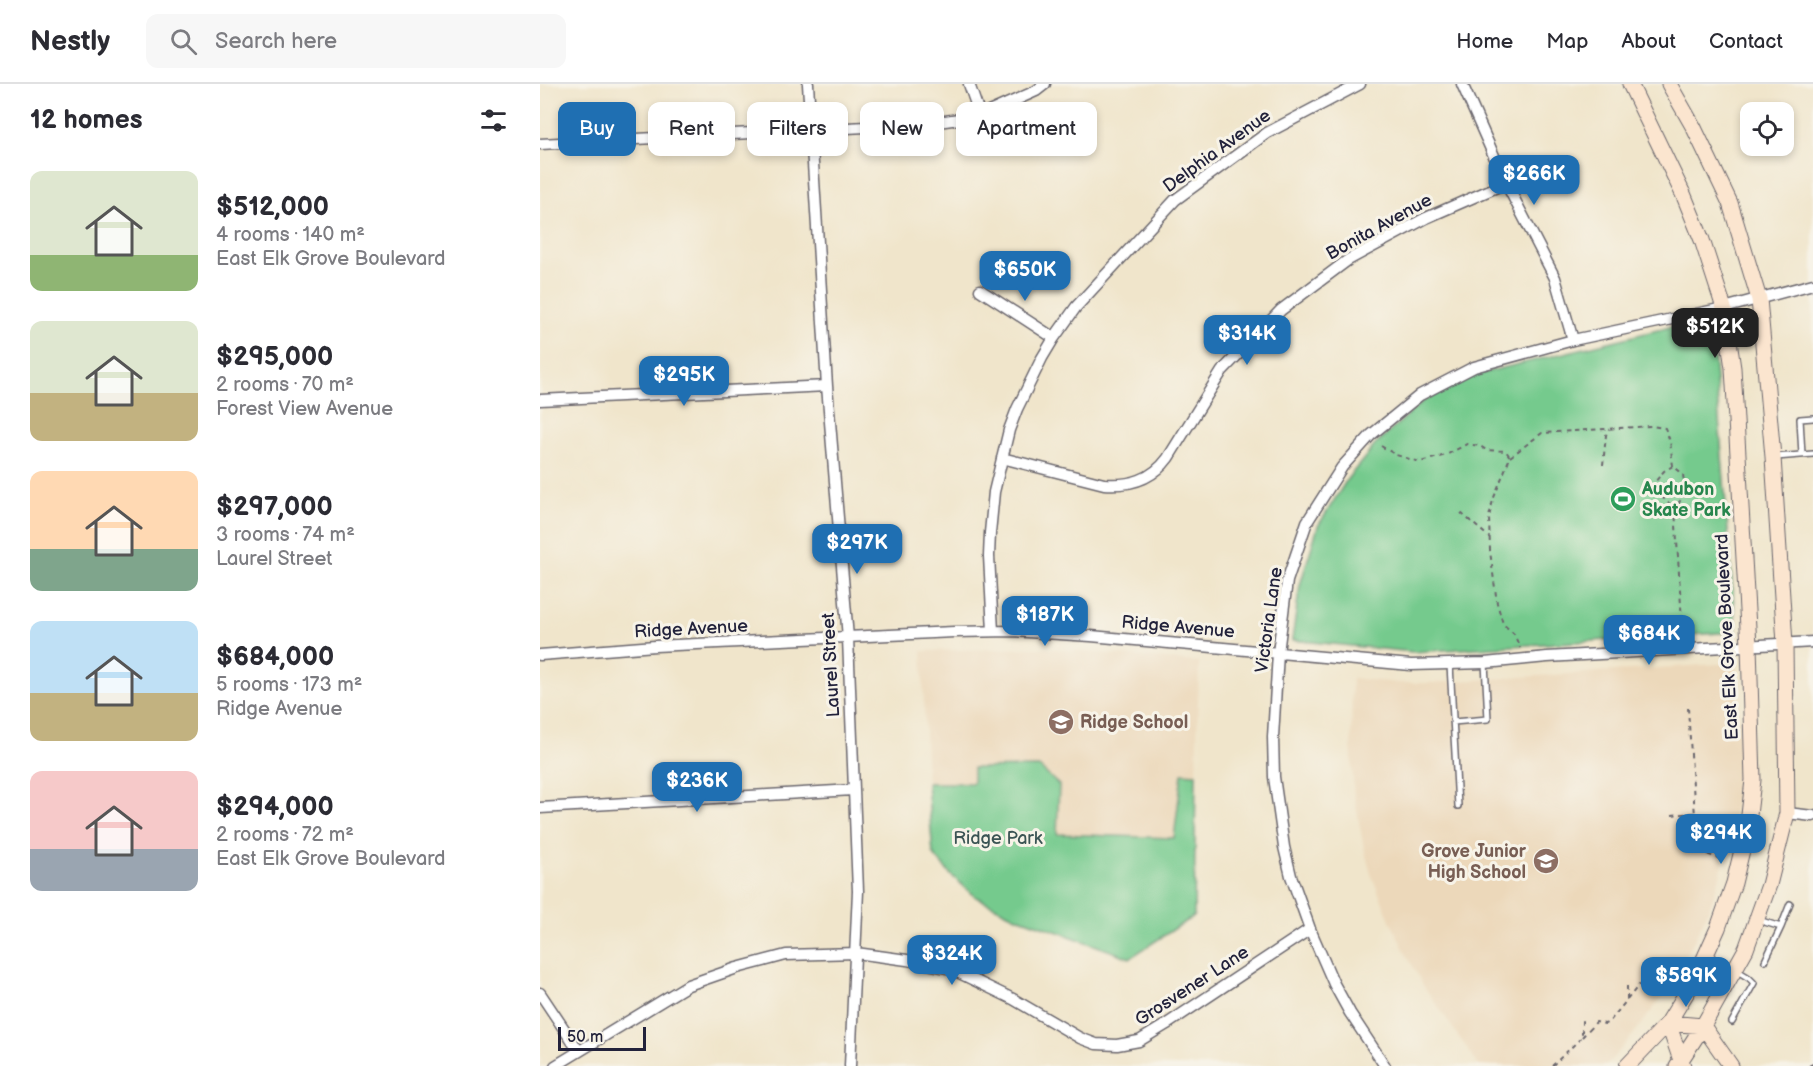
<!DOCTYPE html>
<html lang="en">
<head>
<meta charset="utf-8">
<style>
  body { margin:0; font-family:"Balsamiq Sans",sans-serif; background:#f7f7f7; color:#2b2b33; height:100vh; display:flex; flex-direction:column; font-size:22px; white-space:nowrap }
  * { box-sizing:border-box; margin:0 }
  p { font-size:20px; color:#7c7c81 }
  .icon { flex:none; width:33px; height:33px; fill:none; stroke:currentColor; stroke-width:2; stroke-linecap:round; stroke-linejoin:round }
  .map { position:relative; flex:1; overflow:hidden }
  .side { display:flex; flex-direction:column; background:#fff; width:540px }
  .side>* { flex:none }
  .top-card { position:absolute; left:18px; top:18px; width:570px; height:54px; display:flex; gap:12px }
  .buttons { position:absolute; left:1200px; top:18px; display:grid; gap:12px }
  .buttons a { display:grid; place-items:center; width:54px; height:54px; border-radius:12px; background:#fff; box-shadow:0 3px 9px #0003; font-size:30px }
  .scale { position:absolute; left:18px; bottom:15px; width:88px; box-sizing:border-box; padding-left:6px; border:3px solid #22223b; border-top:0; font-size:16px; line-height:21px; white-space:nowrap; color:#22223b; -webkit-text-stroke:4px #f7f3e8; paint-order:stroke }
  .price { position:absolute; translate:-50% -51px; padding:0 14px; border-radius:12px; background:#1f6fb2; color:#fff; font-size:20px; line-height:39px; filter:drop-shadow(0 2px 3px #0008) }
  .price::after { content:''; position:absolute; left:50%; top:36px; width:18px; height:14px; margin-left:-9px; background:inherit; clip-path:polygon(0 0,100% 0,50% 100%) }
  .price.active { background:#222; color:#fff }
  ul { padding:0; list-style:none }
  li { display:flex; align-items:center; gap:18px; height:150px; padding:0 30px }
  li span { display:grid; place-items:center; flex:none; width:168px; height:120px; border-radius:12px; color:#555 }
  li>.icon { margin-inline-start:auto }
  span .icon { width:72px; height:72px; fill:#fffc; stroke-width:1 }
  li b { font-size:26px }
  h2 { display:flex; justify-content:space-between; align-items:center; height:72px; padding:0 30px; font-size:26px }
  .pill { padding:0 21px; border-radius:12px; background:#fff; box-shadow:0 3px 9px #0003; font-size:21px; line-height:54px }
  .pill.active { background:#1f6fb2; color:#fff }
  header { display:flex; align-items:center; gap:36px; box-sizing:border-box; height:84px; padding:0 30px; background:#fff; border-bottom:2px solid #e1e1e2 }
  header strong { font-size:28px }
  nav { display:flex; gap:33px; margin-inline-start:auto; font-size:21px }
  .search { width:420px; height:54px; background:#f7f7f7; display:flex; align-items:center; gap:15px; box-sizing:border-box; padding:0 21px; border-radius:12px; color:#7c7c81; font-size:22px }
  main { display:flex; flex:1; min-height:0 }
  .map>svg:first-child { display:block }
  .built { fill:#ecd8ba }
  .green { fill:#75ca8d; stroke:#4c7664; stroke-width:1.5 }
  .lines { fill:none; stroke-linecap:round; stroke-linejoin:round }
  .lane-casing { stroke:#6a666d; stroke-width:8 }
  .street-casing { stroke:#6a666d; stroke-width:13 }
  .secondary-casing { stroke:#6a666d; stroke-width:17 }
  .path { stroke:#6a666d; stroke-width:2; stroke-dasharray:4.5 4.5; stroke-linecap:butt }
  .lane { stroke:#fff; stroke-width:5 }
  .street { stroke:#fff; stroke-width:10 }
  .secondary { stroke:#fbe5cf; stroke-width:15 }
  .labels { text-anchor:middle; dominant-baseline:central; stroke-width:6; stroke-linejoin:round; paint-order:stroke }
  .street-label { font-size:18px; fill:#22223b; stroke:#f7f3e8 }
  .leisure-label { font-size:18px; font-weight:bold; fill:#27864d; stroke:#f7f3e8; text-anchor:start }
  .education-label { font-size:18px; font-weight:bold; fill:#785e54; stroke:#f7f3e8; text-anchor:start }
  .park-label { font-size:18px; fill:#3b5454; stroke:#f7f3e8 }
</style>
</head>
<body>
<header>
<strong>Nestly</strong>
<div class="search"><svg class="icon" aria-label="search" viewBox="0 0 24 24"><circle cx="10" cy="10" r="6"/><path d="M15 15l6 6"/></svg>Search here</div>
<nav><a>Home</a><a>Map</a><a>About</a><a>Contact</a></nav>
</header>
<main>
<section class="side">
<h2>12 homes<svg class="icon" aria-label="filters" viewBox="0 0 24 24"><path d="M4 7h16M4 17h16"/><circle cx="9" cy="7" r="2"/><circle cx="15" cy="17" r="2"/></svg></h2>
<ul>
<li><span style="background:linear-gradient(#dfe7d0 70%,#8fb573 0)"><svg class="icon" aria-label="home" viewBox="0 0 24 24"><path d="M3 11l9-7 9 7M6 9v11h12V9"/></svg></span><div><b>$512,000</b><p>4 rooms · 140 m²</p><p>East Elk Grove Boulevard</p></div></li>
<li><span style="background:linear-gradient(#dfe7d0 60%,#c2b280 0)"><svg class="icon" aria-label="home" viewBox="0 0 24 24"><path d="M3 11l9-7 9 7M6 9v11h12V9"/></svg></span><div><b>$295,000</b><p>2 rooms · 70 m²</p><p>Forest View Avenue</p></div></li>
<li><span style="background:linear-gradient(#ffd9b3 65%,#7fa58c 0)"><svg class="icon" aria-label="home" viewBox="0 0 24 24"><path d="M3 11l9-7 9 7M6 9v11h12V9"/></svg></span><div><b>$297,000</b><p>3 rooms · 74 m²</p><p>Laurel Street</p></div></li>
<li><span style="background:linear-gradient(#bfe0f5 60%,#c2b280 0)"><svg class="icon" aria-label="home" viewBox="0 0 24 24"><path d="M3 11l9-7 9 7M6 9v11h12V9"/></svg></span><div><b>$684,000</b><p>5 rooms · 173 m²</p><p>Ridge Avenue</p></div></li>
<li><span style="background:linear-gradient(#f6c9c9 65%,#9aa5b1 0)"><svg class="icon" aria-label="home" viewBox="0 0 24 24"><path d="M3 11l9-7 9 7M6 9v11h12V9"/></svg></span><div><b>$294,000</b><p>2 rooms · 72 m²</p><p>East Elk Grove Boulevard</p></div></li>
</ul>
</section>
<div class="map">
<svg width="1273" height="982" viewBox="0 0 1273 982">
  <rect width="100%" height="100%" fill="#f7f3e8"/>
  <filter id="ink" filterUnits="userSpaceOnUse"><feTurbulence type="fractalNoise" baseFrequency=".0167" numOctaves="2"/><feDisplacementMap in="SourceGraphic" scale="12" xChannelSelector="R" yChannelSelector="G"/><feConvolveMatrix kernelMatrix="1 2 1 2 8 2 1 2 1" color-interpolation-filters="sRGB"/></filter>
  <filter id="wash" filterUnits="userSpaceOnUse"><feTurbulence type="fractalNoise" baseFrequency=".008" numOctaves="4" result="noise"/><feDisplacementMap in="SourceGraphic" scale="24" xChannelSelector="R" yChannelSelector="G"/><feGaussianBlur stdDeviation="1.35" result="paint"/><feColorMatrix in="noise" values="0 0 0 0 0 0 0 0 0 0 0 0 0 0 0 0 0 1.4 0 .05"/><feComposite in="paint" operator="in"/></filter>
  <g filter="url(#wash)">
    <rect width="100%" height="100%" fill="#f0e5cb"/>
    <path class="built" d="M 502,564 L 659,578 L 656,690 L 642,689 L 634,754 L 517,750 L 519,701 L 433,684 L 433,699 L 387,699 L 382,567 Z
      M 1195,579 L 1200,654 L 1198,690 L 1193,737 L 1180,792 L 1170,822 L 1156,853 L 1139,884 L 1119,917 L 1096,947 L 1066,982 L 939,982 L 883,901 L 867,872 L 850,836 L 831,790 L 824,764 L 814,711 L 811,661 L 812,594 L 857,599 L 889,599 Z"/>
    <path class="green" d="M 1171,233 L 1196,548 L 873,568 L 752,556 L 760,501 L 778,442 L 808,394 L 835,361 L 883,317 L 934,291 Z
      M 499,683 L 519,701 L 517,750 L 634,754 L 642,689 L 656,690 L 654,832 L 590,874 L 474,832 L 436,813 L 411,791 L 393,770 L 387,699 L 433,699 L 433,684 Z"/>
  </g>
  <g filter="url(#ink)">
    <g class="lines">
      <g class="lane-casing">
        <path id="lane" d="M 1262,371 L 1260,335 L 1273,334
          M 1236,373 L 1273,370
          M 910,581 L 918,722
          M 913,638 L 948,635 L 945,579
          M 1218,836 L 1241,843 L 1225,877
          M 1241,843 L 1250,820
          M 1192,938 L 1214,899 L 1209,894 L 1196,886"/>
      </g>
      <g class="street-casing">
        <path id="street" d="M 268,0 L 287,302 L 308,554 L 318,807 L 310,982
          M 429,0 L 440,32
          M 922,0 L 966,99 L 1015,194 L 1033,256
          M 0,60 L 384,40 L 440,32 L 496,7 L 505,0
          M 440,206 L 514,254
          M 0,316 L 287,302
          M 462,374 L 564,400 C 590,402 612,396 628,374 L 682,287 L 741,226 L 808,176 L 886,134 L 966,99
          M 453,547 L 449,472 L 450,449 L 454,408 L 469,346 L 477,325 L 502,274 L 514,254 L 536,223 L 635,116 L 727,49 L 820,0
          M 0,571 L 115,562 L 414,548 L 472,547 L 551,552 L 871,581 L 945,579 L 1007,573 L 1273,558
          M 0,724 L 313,706
          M 1247,729 L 1273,732
          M 0,909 L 38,966
          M 15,982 L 148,901 L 197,884 L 246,871 L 316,869 L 367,876 L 411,885 L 473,915 L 540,954 L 556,960 L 577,961 L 599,957 L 627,940 L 770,845
          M 845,982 L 810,929 L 794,900 L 770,845 L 751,792 L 744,763 L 734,693 L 733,653 L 738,569 L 747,497 L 767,438 L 802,383 L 831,351 L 880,311 L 934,283 L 1033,256 L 1184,224 L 1273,200"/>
      </g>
      <g class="secondary-casing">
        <path id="secondary" d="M 1129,0 L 1154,44 L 1190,119 L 1219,215 L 1233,373 L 1245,560 L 1247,729 L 1229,801 L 1206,865 L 1163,942 L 1137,982
          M 1087,982 L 1128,939 L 1155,895 L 1178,844 L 1194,799 L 1203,762 L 1209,731 L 1213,696 L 1209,561 L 1193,284 L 1184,224 L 1162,156 L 1144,112 L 1090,0
          M 1143,982 L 1128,939 L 1163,942 L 1191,982"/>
      </g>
      <path class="path" d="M 841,362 L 856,371 L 880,378 L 906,371 L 927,360 L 940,362 L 946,366 L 966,367 L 970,373 L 953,416 L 949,433 L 950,467 L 957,519 L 963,540 L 974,550 L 980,564
        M 970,373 L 1002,349 L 1111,342 L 1125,344 L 1130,357 L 1133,382 L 1143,390 L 1145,409 L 1135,425 L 1143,554
        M 1063,381 L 1066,351 L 1069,345
        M 1133,382 L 1124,387 L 1111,403 L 1135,425
        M 921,429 L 950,454
        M 1148,624 L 1157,763 L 1163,769 L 1184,776
        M 1132,731 L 1154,729
        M 1087,916 L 1099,901 L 1109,900 L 1124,911
        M 1042,953 L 1056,938 L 1065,940 L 1070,937 L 1087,916 L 1087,902
        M 1012,982 L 1042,953 L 1042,934
        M 1269,982 L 1273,980"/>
      <use href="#lane" class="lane"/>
      <use href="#street" class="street"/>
      <use href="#secondary" class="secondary"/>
    </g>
  </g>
  <defs>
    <g id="stadium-disc" transform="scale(1.35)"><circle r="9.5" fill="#2e9e5b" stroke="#f7f3e8"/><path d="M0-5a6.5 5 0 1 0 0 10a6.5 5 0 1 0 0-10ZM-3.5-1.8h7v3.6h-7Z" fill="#fff"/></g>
    <g id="school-disc" transform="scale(1.35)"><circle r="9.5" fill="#8d6e63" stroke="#f7f3e8"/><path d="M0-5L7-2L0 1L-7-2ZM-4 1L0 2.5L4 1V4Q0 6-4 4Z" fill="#fff"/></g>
  </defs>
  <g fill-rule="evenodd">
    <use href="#stadium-disc" x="1083" y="415"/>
    <use href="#school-disc" x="521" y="638"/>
    <use href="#school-disc" x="1006" y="777"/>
  </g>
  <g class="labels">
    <g class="street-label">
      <text transform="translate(677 67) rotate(-36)">Delphia Avenue</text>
      <text transform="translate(839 143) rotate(-29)">Bonita Avenue</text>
      <text transform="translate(729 536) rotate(-82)">Victoria Lane</text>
      <text transform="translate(638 543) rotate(5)">Ridge Avenue</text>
      <text transform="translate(151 545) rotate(-3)">Ridge Avenue</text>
      <text transform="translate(1187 553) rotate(-93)">East Elk Grove Boulevard</text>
      <text transform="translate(291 581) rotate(-93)">Laurel Street</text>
      <text transform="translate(652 902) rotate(-33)">Grosvener Lane</text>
    </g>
    <g class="leisure-label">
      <text x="1102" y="405">Audubon<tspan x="1102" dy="21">Skate Park</tspan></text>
    </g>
    <g class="education-label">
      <text x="540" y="638">Ridge School</text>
      <text x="986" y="767" text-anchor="end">Grove Junior<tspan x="986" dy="21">High School</tspan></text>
    </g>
    <g class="park-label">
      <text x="458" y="754">Ridge Park</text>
    </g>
  </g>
</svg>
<div class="buttons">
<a><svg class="icon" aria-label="locate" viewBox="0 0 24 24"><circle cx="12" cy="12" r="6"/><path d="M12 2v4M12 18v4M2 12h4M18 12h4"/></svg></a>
</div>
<div class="scale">50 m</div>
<b class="price" style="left:994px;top:122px">$266K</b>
<b class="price" style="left:485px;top:218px">$650K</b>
<b class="price active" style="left:1175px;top:275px">$512K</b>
<b class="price" style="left:707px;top:282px">$314K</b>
<b class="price" style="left:144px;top:323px">$295K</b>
<b class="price" style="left:317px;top:491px">$297K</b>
<b class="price" style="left:505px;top:563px">$187K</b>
<b class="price" style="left:1109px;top:582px">$684K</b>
<b class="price" style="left:157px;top:729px">$236K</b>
<b class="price" style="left:1181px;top:781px">$294K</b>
<b class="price" style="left:412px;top:902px">$324K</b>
<b class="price" style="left:1146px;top:924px">$589K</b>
<div class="top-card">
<a class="pill active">Buy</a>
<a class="pill">Rent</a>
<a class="pill">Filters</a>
<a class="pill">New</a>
<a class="pill">Apartment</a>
</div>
</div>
</main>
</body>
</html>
